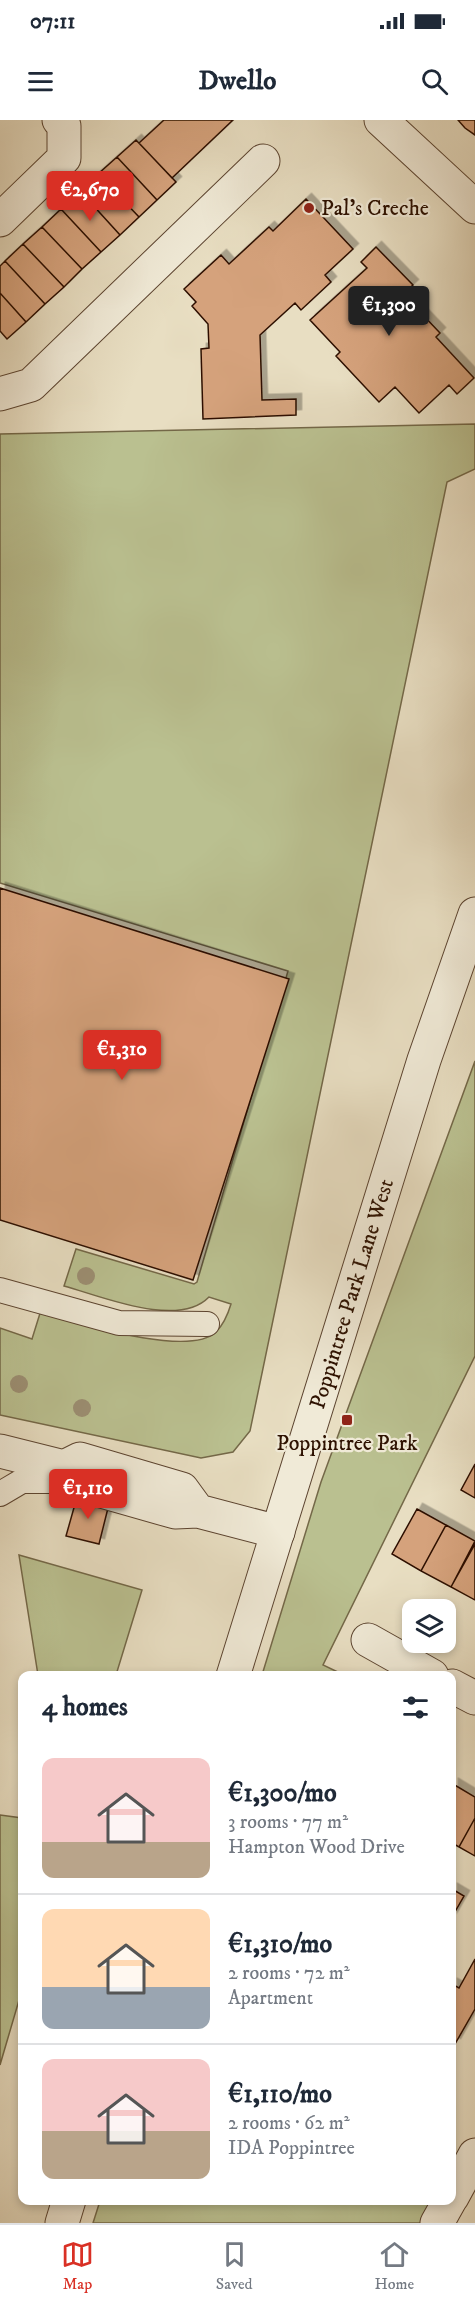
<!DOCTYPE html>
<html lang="en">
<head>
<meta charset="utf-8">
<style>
  body { margin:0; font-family:"IM FELL DW Pica",serif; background:#f6f6f7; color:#1f2937; height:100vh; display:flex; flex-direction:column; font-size:22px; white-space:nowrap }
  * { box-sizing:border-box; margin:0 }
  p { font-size:20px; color:#747a83 }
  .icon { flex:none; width:33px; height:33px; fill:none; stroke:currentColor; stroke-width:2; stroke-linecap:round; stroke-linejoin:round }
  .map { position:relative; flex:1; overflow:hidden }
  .details { position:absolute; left:18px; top:1551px; width:438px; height:534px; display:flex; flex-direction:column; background:#fff; border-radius:12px; box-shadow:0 3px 9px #0003 }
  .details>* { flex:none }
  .fabs { position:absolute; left:402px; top:1479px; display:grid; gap:12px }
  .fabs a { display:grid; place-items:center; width:54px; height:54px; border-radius:12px; background:#fff; box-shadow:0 3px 9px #0003; font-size:30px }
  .price { position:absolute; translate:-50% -51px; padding:0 14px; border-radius:6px; background:#d93025; color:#fff; font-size:20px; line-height:39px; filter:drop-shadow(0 2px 3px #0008) }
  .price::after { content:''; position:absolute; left:50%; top:36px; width:18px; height:14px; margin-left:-9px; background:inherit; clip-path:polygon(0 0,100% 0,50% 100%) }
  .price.active { background:#222; color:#fff }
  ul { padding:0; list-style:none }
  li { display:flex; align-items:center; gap:18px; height:150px; padding:0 24px }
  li+li { border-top:2px solid #e0e1e3 }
  li span { display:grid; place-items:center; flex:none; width:168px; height:120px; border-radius:12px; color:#555 }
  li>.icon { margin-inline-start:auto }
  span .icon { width:72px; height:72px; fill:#fffc; stroke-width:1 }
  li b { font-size:26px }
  h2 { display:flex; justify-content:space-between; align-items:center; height:72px; padding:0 24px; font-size:26px }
  .status { display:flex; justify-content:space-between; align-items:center; height:42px; padding:0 30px; background:#fff; direction:ltr }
  .status svg { height:16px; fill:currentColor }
  header { display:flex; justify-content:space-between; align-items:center; height:78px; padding:0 24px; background:#fff; font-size:27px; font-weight:800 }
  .tabs { display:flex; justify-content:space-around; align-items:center; height:84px; border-top:2px solid #e0e1e3; background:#fff; font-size:16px; color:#747a83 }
  .tabs a { display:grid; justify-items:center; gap:3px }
  .tabs .active { color:#d93025 }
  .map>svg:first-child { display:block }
  .green { fill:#bac090; stroke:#746848; stroke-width:1.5 }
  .building { fill:#d5a27c; stroke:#2d1100; stroke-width:1.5; filter:url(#shadow) }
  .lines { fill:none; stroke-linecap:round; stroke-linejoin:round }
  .service-casing { stroke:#5c4430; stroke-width:26 }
  .minor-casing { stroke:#5c4430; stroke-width:35 }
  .tertiary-casing { stroke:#5c4430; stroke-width:35 }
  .service { stroke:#f0ead7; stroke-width:24 }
  .minor { stroke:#f0ead7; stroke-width:33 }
  .tertiary { stroke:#f0ead7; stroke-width:33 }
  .tree { fill:#9c8f73 }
  .poi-dot { fill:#8f2418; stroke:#f0ead7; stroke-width:2 }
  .labels { text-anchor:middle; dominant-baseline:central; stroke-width:4.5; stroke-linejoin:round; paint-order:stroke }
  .poi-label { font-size:22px; fill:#2d1100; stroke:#f0ead7; text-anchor:start }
  .street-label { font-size:22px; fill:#2d1100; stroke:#f0ead7 }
</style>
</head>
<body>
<div class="status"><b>07:11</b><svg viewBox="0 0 49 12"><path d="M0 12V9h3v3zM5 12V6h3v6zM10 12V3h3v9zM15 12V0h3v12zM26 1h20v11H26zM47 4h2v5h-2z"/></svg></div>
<header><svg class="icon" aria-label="menu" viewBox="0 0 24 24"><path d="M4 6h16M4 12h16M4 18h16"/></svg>Dwello<svg class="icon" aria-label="search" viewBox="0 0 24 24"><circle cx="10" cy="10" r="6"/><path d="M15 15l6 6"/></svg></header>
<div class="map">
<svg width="475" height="2103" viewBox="0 0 475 2103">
  <defs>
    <filter id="shadow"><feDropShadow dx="5.5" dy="-5.5" stdDeviation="0" flood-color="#0004"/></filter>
  </defs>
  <rect width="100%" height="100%" fill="#e8dec2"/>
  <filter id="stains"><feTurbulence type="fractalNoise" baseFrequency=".00333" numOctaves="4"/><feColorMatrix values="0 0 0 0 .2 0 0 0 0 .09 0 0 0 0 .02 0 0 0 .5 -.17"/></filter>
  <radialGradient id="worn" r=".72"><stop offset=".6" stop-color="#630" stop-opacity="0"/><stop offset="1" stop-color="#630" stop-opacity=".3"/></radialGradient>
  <path class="green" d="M 475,304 L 475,349 L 447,362 L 250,1311 L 233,1332 L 201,1338 L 0,1295 L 0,1208 L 32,1219 L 41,1190 L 53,1196 C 85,1205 190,1237 216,1212 C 223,1205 228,1194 231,1184 L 209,1177 C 178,1209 101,1176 64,1166 L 76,1129 L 194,1164 L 197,1162 L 288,851 L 0,763 L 0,314 Z
    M 475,941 L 475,1236 L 323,1545 L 344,1555 L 262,1555 L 321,1362 Z
    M 19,1435 L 142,1470 L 116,1555 L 38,1555 Z
    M 0,1695 L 22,1698 L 22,1870 L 0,1945 Z
    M 100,2081 L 434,2081 L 426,2103 L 93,2103 Z"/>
  <path class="building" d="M 164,0 L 233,0 L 172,58 L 139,23 Z
    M 458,0 L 475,0 L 475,15 L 465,8 Z
    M 136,20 L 176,62 L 157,80 L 117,37 Z
    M 117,37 L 157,80 L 139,97 L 98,54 Z
    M 98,54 L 139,97 L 120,115 L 80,71 Z
    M 80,71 L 120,115 L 101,132 L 61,89 Z
    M 306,79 L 353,129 L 325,155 L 331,162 L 301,190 L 295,183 L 260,215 L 262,280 L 296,279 L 296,295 L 203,299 L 201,229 L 209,228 L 208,204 L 192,186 L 196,182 L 184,169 L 221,135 L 229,144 L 269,107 L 273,111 Z
    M 61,89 L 101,132 L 82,149 L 42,107 Z
    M 42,107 L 82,149 L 64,167 L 23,124 Z
    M 23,124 L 64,167 L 45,184 L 5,141 Z
    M 376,127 L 413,165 L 403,174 L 440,213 L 436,217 L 474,258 L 457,274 L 449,265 L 419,293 L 395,267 L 379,282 L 336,236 L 340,232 L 310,200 L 367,148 L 361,142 Z
    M 5,141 L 45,184 L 26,202 L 0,173 L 0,146 Z
    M 0,173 L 26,202 L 7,219 L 0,211 Z
    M 0,768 L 289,859 L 193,1160 L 0,1100 Z
    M 475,1344 L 475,1378 L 461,1370 Z
    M 77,1377 L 109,1384 L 99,1424 L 66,1416 Z
    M 417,1389 L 446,1405 L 421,1451 L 392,1434 Z
    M 446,1405 L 475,1421 L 451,1467 L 421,1451 Z
    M 475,1424 L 475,1480 L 451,1467 Z
    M 453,1664 L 475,1677 L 475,1698 L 459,1727 L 452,1723 Z
    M 475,1698 L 475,1736 L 459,1727 Z
    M 452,1769 L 464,1776 L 452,1797 Z
    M 475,1839 L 475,1889 L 455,1924 L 452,1922 L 452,1864 L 459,1868 Z"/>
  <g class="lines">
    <g class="service-casing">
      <path id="service" d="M 0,1170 L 119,1203 L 207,1204
        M 0,1374 L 22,1361 L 72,1361"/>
    </g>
    <g class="minor-casing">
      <path id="minor" d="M 381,0 L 475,87
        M 0,100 L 64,38 L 64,6 L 59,0
        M 0,274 L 31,265 L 263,41
        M 0,1331 L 64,1347 L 80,1339 L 182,1369 L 198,1391
        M 64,1347 L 72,1361 L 87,1367 L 175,1392 L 198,1391 L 278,1412
        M 368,1520 L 432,1556
        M 452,1566 L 475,1578
        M 452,2077 L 475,2035
        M 437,2103 L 450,2080"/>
    </g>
    <g class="tertiary-casing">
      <path id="tertiary" d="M 233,1556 L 424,940 L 475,794
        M 62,2103 L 69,2080"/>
    </g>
    <use href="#service" class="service"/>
    <use href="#minor" class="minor"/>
    <use href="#tertiary" class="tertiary"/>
  </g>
  <g class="tree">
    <circle cx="86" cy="1156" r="9"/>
    <circle cx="19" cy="1264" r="9"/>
    <circle cx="82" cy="1288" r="9"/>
  </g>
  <g class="poi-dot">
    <circle cx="309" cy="88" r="6"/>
    <rect x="341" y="1294" width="12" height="12" rx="3"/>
  </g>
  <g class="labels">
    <g class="poi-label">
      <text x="321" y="88">Pal's Creche</text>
      <text x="347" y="1323" text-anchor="middle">Poppintree Park</text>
    </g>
    <g class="street-label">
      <text transform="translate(352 1174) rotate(-73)">Poppintree Park Lane West</text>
    </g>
  </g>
  <rect width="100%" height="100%" filter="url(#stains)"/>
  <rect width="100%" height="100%" fill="url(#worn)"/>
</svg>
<div class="fabs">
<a><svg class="icon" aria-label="layers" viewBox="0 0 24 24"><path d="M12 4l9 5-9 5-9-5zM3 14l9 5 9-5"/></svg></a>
</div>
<b class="price" style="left:90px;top:102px">€2,670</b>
<b class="price active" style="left:389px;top:217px">€1,300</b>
<b class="price" style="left:122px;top:961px">€1,310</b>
<b class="price" style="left:88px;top:1400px">€1,110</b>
<section class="details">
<h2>4 homes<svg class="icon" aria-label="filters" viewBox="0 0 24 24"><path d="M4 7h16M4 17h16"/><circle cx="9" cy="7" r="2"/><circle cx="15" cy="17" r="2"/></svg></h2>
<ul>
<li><span style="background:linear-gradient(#f6c9c9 70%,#b9a48a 0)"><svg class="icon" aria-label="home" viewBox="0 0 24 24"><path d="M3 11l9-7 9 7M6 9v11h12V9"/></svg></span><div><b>€1,300/mo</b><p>3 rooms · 77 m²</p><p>Hampton Wood Drive</p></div></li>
<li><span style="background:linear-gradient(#ffd9b3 65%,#9aa5b1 0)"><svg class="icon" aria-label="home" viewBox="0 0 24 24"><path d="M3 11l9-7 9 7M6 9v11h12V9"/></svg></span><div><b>€1,310/mo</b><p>2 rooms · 72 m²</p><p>Apartment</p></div></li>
<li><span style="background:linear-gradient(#f6c9c9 60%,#b9a48a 0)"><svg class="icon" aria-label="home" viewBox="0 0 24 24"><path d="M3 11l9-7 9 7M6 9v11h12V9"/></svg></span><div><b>€1,110/mo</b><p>2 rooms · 62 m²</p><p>IDA Poppintree</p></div></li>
</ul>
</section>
</div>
<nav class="tabs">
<a class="active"><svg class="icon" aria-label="map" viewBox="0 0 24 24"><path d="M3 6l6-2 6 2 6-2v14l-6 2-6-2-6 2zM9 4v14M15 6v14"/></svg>Map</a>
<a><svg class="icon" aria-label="saved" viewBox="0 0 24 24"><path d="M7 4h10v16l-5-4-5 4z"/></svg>Saved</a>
<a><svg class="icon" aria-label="home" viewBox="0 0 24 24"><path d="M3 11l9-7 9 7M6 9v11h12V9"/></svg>Home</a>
</nav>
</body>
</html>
